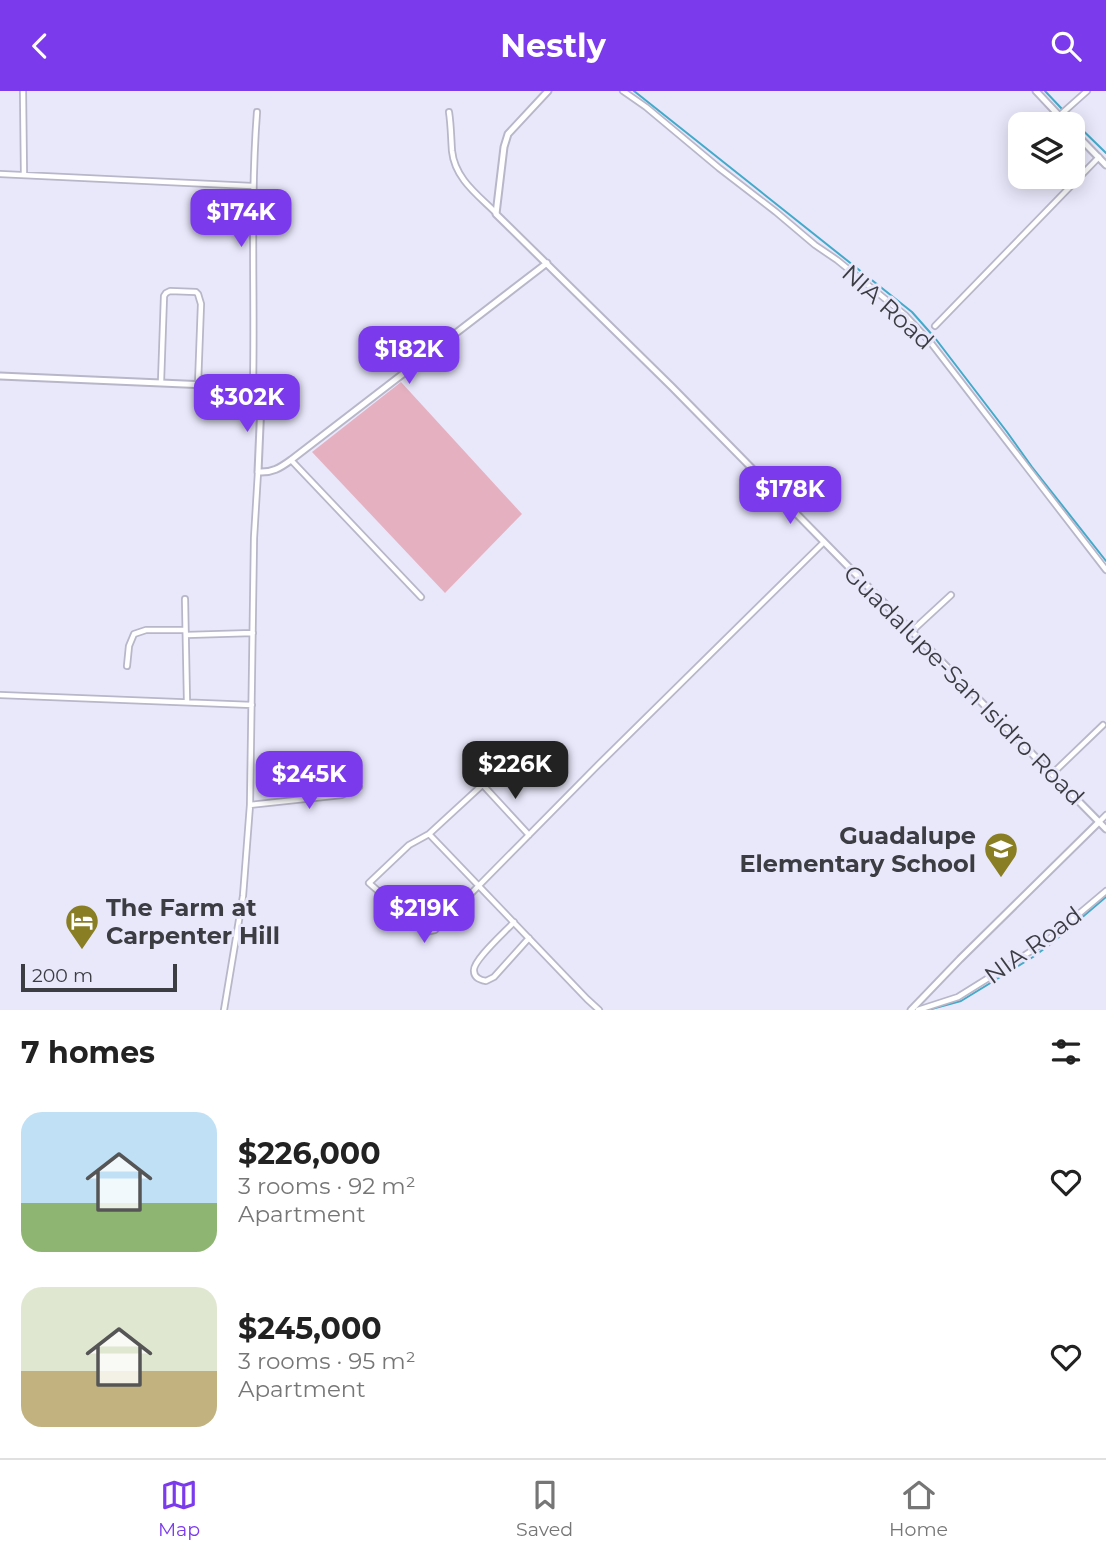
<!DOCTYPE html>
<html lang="en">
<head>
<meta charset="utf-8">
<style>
  body { margin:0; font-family:Montserrat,sans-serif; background:#f2f2f2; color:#222; height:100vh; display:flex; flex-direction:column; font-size:26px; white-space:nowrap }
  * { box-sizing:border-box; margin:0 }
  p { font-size:23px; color:#767676 }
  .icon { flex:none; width:38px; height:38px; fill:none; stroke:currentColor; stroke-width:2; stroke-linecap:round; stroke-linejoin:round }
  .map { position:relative; height:919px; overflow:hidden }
  .side { display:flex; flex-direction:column; background:#fff; flex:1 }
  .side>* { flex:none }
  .fabs { position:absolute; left:1008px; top:21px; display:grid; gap:14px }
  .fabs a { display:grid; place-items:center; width:77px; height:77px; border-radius:14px; background:#fff; box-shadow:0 4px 18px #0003; font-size:35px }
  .scale { position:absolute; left:21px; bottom:18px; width:156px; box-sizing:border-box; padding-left:7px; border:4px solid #3c3c43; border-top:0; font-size:19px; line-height:24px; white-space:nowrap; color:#3c3c43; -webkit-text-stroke:5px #e9e8fb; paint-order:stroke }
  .price { position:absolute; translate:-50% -60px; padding:0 16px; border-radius:14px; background:#7c3aed; color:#fff; font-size:23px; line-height:46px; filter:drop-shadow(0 2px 4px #0008) }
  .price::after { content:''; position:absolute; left:50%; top:42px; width:21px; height:16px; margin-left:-10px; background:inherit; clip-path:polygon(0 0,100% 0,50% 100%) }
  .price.current { background:#222; color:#fff }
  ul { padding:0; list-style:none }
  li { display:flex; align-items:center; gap:21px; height:175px; padding:0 21px }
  li span { display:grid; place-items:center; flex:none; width:196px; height:140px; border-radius:21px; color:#555 }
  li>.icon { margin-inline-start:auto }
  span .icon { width:84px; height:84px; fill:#fffc; stroke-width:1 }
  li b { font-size:30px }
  h2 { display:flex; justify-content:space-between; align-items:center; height:84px; padding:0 21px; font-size:30px }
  header { display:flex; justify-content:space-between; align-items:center; height:91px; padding:0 21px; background:#7c3aed; color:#fff; font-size:32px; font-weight:700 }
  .dock { display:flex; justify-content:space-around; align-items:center; height:98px; border-top:2px solid #e0e0e0; background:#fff; font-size:19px; color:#767676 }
  .dock a { display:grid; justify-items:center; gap:4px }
  .dock .current { color:#7c3aed }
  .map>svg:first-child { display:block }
  .green { fill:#e5b1c1 }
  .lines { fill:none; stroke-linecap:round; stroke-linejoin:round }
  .stream { stroke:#43aac9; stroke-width:2 }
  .minor-casing { stroke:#b8b6c9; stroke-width:8 }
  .tertiary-casing { stroke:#b8b6c9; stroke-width:9 }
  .minor { stroke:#fff; stroke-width:4.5 }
  .tertiary { stroke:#fff; stroke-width:5 }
  .labels { text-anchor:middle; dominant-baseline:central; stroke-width:6; stroke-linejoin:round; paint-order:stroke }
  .street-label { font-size:24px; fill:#3c3c43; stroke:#e9e8fb }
  .poi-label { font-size:24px; font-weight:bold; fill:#3c3c43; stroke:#e9e8fb; text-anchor:end }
</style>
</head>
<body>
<header><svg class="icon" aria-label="back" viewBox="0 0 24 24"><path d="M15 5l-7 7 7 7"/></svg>Nestly<svg class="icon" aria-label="search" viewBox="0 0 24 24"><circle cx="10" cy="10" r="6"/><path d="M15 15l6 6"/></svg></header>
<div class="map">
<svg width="1106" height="919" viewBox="0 0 1106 919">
  <rect width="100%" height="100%" fill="#e9e8fb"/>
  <path class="green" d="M 401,291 L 522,423 L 445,502 L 312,361 Z"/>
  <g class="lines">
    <path class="stream" d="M 634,0 L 912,221 L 935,247 L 1007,341 L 1032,376 L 1106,470
      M 1045,0 L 1062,18
      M 1066,23 L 1106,62
      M 928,919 L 961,910 L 1033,866 L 1052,852 L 1106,806"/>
    <g class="minor-casing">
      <path id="minor" d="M 23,0 L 24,84
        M 623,0 L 646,16 L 719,77 L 776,121 L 815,154 L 837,169 L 905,224 L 931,252 L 1106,479
        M 449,21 C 451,34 451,46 452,60 C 455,88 478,104 496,122
        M 1059,25 L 1087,0
        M 0,83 L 252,95
        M 935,235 L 1099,66
        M 161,291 L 164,205 L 166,202 L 170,200 L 196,201 L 198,203 L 201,213 L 198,293
        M 253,296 C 255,204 250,113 257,21
        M 291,369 L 421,506
        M 185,508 L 187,611
        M 912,540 L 951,504
        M 186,544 L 253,542
        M 127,575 L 129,555 L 134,543 L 146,539 L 185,539
        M 0,604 L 252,614
        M 516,663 L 429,743 L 409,754 L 369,792 L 425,841 L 435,839 L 596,676 L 824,451
        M 1052,683 L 1103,634
        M 482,693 L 529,744
        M 250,714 L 342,704 L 359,696
        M 1099,731 L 1106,724
        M 429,743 L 587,908 L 599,919
        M 514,831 C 506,840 472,870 474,880 C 474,887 480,889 486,890 L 494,886 L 529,847
        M 224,919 L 243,805 L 250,714 L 254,447 L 258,381
        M 918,919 L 958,906 L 1019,868 L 1049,848 L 1106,800"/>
    </g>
    <g class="tertiary-casing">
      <path id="tertiary" d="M 548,0 L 508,43 L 504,56 L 496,123 L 672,296 L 1106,738
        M 1036,0 L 1067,33
        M 1073,40 L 1106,74
        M 0,285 L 253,296 L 259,301 L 261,312 L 258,381 C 272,382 280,377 291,369 L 547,172
        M 911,919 L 960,868 L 1099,731"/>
    </g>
    <use href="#minor" class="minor"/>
    <use href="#tertiary" class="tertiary"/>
  </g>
  <defs>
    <g id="school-pin" transform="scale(1.75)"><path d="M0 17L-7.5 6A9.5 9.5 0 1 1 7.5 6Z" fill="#8a7e24" stroke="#e9e8fb"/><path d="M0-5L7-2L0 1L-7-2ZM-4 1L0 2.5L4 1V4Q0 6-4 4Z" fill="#fff"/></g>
    <g id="hotel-pin" transform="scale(1.75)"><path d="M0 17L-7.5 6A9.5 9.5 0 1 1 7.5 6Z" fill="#8a7e24" stroke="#e9e8fb"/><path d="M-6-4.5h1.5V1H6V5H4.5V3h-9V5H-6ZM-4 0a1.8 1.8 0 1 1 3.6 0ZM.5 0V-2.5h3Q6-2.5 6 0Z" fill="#fff"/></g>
  </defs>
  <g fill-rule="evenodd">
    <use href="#school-pin" x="1001" y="758"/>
    <use href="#hotel-pin" x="82" y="830"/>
  </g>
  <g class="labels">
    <g class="street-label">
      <text transform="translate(888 216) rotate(42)">NIA Road</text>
      <text transform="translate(964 594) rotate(45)">Guadalupe-San Isidro Road</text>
      <text transform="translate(1033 854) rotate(-36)">NIA Road</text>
    </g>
    <g class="poi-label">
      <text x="976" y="744">Guadalupe<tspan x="976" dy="28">Elementary School</tspan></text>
      <text x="106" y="816" text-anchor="start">The Farm at<tspan x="106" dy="28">Carpenter Hill</tspan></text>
    </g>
  </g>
</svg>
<div class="fabs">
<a><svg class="icon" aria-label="layers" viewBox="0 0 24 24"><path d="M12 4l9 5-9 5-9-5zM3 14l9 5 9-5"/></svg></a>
</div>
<div class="scale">200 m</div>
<b class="price" style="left:241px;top:158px">$174K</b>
<b class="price" style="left:409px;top:295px">$182K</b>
<b class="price" style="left:247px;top:343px">$302K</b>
<b class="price" style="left:790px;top:435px">$178K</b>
<b class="price current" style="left:515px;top:710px">$226K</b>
<b class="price" style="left:309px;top:720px">$245K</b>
<b class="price" style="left:424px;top:854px">$219K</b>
</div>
<section class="side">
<h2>7 homes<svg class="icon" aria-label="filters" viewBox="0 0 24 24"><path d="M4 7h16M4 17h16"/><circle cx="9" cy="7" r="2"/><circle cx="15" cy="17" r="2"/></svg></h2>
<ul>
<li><span style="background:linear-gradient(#bfe0f5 65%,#8fb573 0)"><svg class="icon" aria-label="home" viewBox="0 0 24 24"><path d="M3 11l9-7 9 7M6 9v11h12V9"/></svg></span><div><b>$226,000</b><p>3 rooms · 92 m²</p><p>Apartment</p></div><svg class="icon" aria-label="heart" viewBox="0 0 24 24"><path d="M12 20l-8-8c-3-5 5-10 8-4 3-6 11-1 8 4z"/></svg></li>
<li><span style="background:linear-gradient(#dfe7d0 60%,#c2b280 0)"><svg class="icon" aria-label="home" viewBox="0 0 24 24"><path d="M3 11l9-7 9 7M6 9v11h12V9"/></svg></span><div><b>$245,000</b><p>3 rooms · 95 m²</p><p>Apartment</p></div><svg class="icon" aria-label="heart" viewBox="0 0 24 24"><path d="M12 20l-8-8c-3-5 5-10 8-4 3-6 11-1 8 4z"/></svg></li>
</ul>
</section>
<nav class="dock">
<a class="current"><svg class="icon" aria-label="map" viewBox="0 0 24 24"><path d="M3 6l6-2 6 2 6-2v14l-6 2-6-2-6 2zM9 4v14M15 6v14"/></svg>Map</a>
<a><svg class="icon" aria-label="saved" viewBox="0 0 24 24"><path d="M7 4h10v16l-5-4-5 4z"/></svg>Saved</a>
<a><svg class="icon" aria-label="home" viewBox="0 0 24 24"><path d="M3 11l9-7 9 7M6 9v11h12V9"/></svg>Home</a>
</nav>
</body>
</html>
